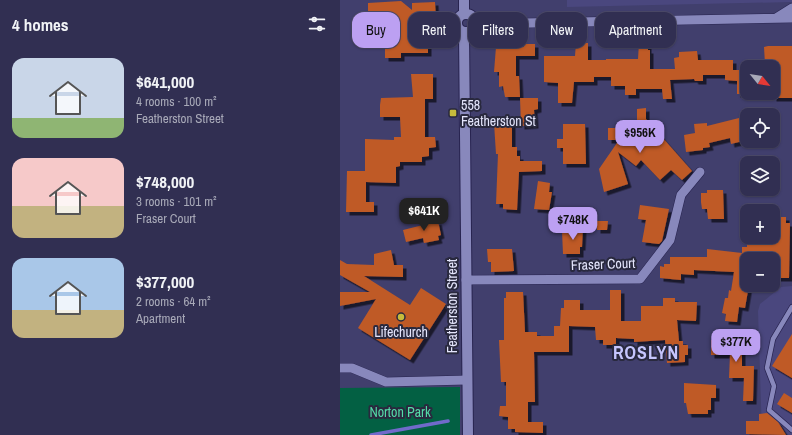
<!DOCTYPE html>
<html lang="en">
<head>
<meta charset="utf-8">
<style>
  body { margin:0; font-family:"Archivo Narrow",sans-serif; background:#3d3b5c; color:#f1f3f6; height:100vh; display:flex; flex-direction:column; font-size:15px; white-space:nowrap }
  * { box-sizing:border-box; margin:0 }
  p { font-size:13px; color:#a8a9b8 }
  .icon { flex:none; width:22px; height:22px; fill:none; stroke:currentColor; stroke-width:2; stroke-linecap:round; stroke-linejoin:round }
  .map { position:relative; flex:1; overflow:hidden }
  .side { display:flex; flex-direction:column; background:#312f52; width:340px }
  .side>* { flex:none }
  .hud { position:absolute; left:12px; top:12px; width:380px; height:36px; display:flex; gap:8px }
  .needle { width:26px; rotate:120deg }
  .controls { position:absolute; left:400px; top:60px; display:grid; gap:8px }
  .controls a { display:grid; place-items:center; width:40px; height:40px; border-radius:8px; background:#312f52; box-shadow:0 1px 3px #0004,0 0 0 1px #4c4a69; font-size:20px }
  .price { position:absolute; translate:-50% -34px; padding:0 9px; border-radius:8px; background:#bca0f2; color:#111; font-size:13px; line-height:26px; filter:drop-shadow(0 1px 2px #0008) }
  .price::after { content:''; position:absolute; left:50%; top:24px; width:12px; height:9px; margin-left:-6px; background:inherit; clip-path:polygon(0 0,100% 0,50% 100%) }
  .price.selected { background:#222; color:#fff }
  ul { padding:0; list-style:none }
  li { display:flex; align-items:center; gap:12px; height:100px; padding:0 12px }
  li span { display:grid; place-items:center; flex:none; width:112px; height:80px; border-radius:12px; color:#555 }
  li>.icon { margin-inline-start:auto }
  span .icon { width:48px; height:48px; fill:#fffc; stroke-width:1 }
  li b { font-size:17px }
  h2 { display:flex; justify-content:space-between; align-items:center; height:48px; padding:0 12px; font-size:17px }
  .chip { padding:0 14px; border-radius:12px; background:#312f52; box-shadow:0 1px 3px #0004,0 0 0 1px #4c4a69; font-size:14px; line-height:36px }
  .chip.selected { background:#bca0f2; color:#111 }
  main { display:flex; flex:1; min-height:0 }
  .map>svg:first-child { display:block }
  .built { fill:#4a477e }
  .green { fill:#036043 }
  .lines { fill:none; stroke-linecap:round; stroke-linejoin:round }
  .stream { stroke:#716acb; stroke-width:3.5 }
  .building { fill:#bf5a26; filter:url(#shadow) }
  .lane-casing { stroke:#282450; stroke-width:6 }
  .street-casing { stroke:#282450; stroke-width:10 }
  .secondary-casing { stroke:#282450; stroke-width:12 }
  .lane { stroke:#8888bc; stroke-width:4.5 }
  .street { stroke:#8888bc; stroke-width:9 }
  .secondary { stroke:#8888bc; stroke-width:10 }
  .poi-dot { fill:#c6bb3c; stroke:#29293e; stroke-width:1.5 }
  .labels { text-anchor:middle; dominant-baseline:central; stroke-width:4; stroke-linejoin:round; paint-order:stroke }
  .poi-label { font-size:14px; fill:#e4e5fc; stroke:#29293e; text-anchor:start }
  .street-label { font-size:14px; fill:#e4e5fc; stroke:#29293e }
  .park-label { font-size:14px; fill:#54dca8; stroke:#29293e }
  .district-label { font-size:18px; font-weight:bold; letter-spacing:1px; fill:#c5c5fd; stroke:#29293e }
</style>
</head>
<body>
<main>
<section class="side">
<h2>4 homes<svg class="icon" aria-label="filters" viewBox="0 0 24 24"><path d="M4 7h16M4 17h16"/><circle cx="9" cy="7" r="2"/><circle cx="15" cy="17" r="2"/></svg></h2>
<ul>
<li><span style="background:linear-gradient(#c9d6e8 75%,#8fb573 0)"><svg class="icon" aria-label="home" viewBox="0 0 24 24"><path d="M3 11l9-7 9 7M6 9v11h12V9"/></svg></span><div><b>$641,000</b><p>4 rooms · 100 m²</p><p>Featherston Street</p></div></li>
<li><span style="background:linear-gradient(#f6c9c9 60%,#c2b280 0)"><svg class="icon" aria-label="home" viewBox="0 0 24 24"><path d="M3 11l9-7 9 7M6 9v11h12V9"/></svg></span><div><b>$748,000</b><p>3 rooms · 101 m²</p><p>Fraser Court</p></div></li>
<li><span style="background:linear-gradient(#a9c7e8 65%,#c2b280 0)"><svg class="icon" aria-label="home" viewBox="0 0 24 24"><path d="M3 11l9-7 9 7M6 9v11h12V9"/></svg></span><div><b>$377,000</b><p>2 rooms · 64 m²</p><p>Apartment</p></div></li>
</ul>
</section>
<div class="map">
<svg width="452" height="435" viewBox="0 0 452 435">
  <defs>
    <filter id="shadow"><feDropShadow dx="3.5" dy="3.5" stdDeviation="0" flood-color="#0009"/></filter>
  </defs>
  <rect width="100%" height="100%" fill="#413f6d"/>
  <path class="built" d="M 227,0 L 452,0 L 452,2 L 227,7 Z
    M 452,286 L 452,435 L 422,435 L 418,311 L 420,304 L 441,287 Z"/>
  <path class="green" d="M 120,387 L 120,435 L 0,435 L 0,388 Z"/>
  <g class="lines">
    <path class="stream" d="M 31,435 L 108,421"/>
  </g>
  <path class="building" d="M 61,1 L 72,10 L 72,3 L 95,2 L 96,20 L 91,20 L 91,41 L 88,41 L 88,53 L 61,53 L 61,58 L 45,58 L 45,47 L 52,47 L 52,20 L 28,19 L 28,3 Z
    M 236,43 L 248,43 L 248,60 L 266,60 L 266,59 L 298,59 L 299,43 L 308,43 L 308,50 L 310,50 L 310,69 L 335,69 L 334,58 L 339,57 L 339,52 L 357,51 L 358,60 L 393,60 L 393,70 L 407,70 L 407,94 L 397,94 L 397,81 L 385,80 L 385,75 L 363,75 L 363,81 L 355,81 L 354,79 L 330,80 L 332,99 L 323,99 L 322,89 L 296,89 L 296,95 L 285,95 L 285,86 L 271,86 L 271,77 L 254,77 L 254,82 L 234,82 L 232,103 L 218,103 L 218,83 L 204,82 L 204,56 L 235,56 Z
    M 184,44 L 195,44 L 195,56 L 176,56 L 176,76 L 179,76 L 180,97 L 165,97 L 163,86 L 159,87 L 159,72 L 154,72 L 156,47 L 184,47 Z
    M 428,46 L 452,46 L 452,98 L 433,98 L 433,67 L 428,67 L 428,64 L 425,64 L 424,47 Z
    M 71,74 L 93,74 L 93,99 L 85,99 L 85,137 L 95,137 L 96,147 L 89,148 L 89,156 L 82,157 L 82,162 L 60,162 L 60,166 L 56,167 L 56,183 L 26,182 L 26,202 L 34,202 L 34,212 L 6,212 L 7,171 L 25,171 L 25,139 L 54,140 L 54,137 L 61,137 L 60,117 L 40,117 L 40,105 L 41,98 L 73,97 Z
    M 180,98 L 198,98 L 198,109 L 194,110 L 195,125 L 181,126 Z
    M 306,108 L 306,119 L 352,171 L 342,180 L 331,170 L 320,180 L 301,160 L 296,166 L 278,152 L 288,184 L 264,192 L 259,169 L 279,140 L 268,140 L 268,128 L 276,128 L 287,136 L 297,128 L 297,109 Z
    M 407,116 L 407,140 L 391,144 L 390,138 L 369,143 L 370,147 L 363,148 L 363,150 L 346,152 L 344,135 L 355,133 L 354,124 L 367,123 L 367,126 Z
    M 154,123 L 172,123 L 172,147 L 177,147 L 177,156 L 180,156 L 180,161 L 202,161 L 202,171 L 179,172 L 177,210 L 163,209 L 163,204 L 156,204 L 158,154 L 156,154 Z
    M 223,124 L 245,124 L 246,164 L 223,164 L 223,148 L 217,148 L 217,139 L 223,139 Z
    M 198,181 L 210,183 L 209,192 L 212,192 L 209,210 L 194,209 Z
    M 367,190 L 383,190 L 384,219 L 368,219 L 367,209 L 362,209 L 361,202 L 361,193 L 367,193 Z
    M 300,205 L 329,209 L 322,241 L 319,244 L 302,242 L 306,220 L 298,219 Z
    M 433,217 L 446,217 L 446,223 L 450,223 L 449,278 L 433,278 L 433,259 L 407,259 L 407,285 L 409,285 L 405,308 L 399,307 L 397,322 L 385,321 L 386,314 L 382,313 L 385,298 L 388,298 L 389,290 L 391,291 L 394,272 L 354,270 L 354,275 L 341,274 L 341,280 L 320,278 L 320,266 L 324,267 L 324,264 L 330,264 L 330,257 L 367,257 L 367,249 L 402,253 L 402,247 L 407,247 L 407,238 L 431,239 L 433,237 Z
    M 92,218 L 93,223 L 98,221 L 101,235 L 98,236 L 99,240 L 84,243 L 83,238 L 66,242 L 63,230 L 83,225 L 82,220 Z
    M 257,221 L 268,221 L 267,230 L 257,230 Z
    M 232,226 L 243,226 L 242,247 L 240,247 L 240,254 L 223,254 L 222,231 L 231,232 Z
    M 147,249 L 172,249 L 174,271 L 151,272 L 151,262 L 148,262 Z
    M 51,250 L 54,265 L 63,265 L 63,277 L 24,276 L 70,305 L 81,288 L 106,304 L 70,360 L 18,328 L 36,299 L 0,306 L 0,292 L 30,292 L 0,275 L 0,260 L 7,264 L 34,265 L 34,254 Z
    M 270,290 L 281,290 L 281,321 L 301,321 L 301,306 L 323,306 L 323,298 L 335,298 L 335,302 L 357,302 L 356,321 L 337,320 L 339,341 L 343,341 L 343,345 L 348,345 L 348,355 L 345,355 L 345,362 L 327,363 L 325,340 L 294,342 L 294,339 L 276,338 L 276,345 L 263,345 L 263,340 L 256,340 L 255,327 L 229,326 L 229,352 L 194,352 L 195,402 L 188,402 L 188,422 L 203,422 L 203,433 L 175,432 L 175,429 L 168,429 L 168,417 L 159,416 L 160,406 L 166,406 L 166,382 L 161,382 L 159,340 L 164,340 L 164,298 L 166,298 L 166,292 L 183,292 L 185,332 L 197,332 L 197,336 L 214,336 L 214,326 L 220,326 L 221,308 L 224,308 L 224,300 L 240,300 L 240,310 L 270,310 Z
    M 452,334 L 452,378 L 432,366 Z
    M 390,338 L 402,338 L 402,366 L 414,366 L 413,401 L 403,401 L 404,378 L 389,378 L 390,355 L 371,355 L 371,340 L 390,340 Z
    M 344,383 L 376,385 L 376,398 L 371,398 L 371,410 L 368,410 L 368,414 L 348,414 L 346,403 L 344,403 Z
    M 444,393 L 452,398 L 452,413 L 437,404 Z
    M 427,413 L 438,422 L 446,435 L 406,434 L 406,421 L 419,421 L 419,414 Z"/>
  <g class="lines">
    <g class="lane-casing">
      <path id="lane" d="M 452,307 L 433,339 L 427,368 L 434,386 L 429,410 L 452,430"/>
    </g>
    <g class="street-casing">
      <path id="street" d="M 436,18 L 452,8
        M 135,24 L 452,18
        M 126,280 L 300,279 L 330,240 L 341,195 L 360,172
        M 0,368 L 12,368 L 46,382 L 127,380"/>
    </g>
    <g class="secondary-casing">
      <path id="secondary" d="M 124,0 L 124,14
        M117 23a9 9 0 1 1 18 0a9 9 0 1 1-18 0Z
        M 124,33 L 128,435"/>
    </g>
    <use href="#lane" class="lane"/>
    <use href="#street" class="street"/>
    <use href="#secondary" class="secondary"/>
  </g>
  <g class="poi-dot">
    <rect x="109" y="109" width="8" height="8" rx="2"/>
    <circle cx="61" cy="317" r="4"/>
  </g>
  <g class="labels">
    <g class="poi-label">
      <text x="121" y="105">558<tspan x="121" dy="16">Featherston St</tspan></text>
      <text x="61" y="332" text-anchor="middle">Lifechurch</text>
    </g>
    <g class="street-label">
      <text transform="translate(263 264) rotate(-2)">Fraser Court</text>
      <text transform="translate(112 306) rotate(-90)">Featherston Street</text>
    </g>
    <g class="park-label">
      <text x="60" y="412">Norton Park</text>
    </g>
    <g class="district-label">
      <text x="306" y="352">ROSLYN</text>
    </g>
  </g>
</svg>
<div class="controls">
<a><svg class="needle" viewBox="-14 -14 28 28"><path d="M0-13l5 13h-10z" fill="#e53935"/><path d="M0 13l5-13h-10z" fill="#a8a9b8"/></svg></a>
<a><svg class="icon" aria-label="locate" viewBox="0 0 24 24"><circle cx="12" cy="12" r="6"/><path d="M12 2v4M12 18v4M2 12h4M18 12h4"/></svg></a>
<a><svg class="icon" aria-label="layers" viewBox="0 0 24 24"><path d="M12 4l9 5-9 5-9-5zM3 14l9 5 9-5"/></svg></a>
<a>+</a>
<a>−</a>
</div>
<b class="price" style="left:300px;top:154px">$956K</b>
<b class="price selected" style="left:84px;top:232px">$641K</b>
<b class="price" style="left:233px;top:241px">$748K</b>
<b class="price" style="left:396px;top:363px">$377K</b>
<div class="hud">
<a class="chip selected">Buy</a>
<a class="chip">Rent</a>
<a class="chip">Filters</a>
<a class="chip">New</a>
<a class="chip">Apartment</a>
</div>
</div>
</main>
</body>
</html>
